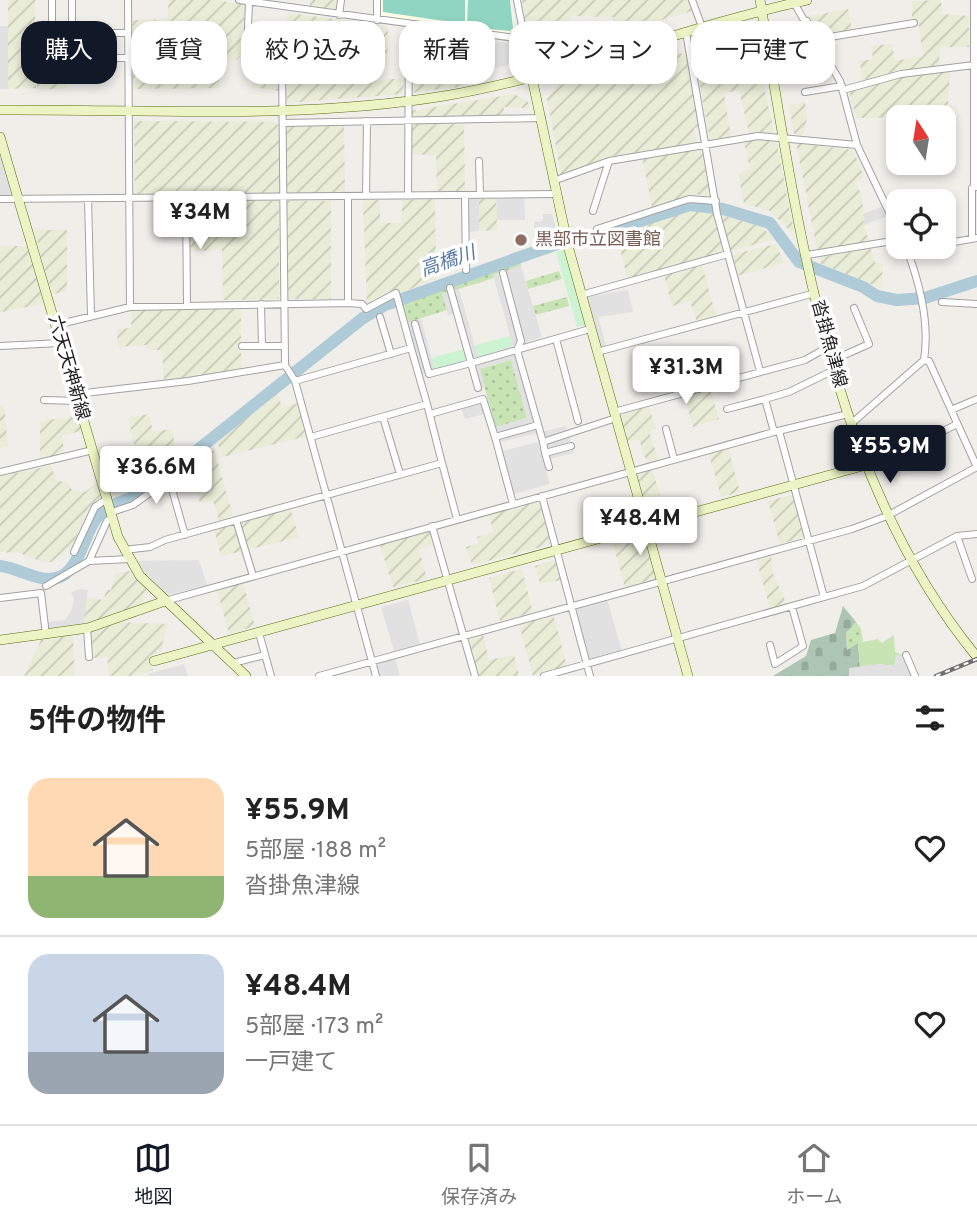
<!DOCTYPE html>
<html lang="ja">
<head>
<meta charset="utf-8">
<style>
  body { margin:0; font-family:Overpass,"Noto Sans JP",sans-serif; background:#f2f2f2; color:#222; height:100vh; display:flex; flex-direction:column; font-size:26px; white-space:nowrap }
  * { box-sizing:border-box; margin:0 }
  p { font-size:23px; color:#767676 }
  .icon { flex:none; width:38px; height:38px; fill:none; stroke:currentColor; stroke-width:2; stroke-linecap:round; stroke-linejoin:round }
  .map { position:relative; height:676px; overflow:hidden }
  .drawer { display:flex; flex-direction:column; background:#fff; flex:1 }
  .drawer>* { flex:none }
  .banner { position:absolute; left:21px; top:21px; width:936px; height:63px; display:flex; gap:14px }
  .needle { width:46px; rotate:348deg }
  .fabs { position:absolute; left:886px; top:105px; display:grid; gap:14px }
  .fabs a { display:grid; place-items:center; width:70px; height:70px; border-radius:14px; background:#fff; box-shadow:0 4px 10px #0003; font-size:35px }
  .price { position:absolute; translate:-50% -60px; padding:0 16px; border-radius:7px; background:#fff; color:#222; font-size:23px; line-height:46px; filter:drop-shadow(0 2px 4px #0008) }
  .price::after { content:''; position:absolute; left:50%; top:42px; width:21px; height:16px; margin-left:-10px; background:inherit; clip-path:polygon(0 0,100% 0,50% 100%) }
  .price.active { background:#111827; color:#fff }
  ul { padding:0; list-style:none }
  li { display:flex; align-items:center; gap:21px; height:175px; padding:0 28px }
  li+li { border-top:2px solid #e0e0e0 }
  li span { display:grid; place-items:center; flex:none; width:196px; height:140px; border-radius:21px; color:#555 }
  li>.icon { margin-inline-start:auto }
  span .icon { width:84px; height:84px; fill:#fffc; stroke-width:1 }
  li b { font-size:30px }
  h2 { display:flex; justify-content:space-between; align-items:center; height:84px; padding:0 28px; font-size:30px }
  .tag { padding:0 24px; border-radius:21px; background:#fff; box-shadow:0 4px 10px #0003; font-size:24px; line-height:63px }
  .tag.active { background:#111827; color:#fff }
  .menu { display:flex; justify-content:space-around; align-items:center; height:98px; border-top:2px solid #e0e0e0; background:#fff; font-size:19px; color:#767676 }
  .menu a { display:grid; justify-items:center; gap:4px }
  .menu .active { color:#111827 }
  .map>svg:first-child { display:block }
  .education { fill:#fafce6 }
  .farmland { fill:url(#farmland-furrows) }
  .grass { fill:url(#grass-dots) }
  .cemetery { fill:url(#cemetery-stones) }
  .park { fill:#ccf4d3 }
  .garden { fill:#c8e4b5 }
  .pitch { fill:#90d5c1 }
  .parking { fill:#e1e1e1 }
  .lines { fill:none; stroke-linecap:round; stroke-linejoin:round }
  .river { stroke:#afcbd8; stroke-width:12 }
  .street-casing { stroke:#a2a2a2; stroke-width:8 }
  .secondary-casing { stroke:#5b6e12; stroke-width:10 }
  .street { stroke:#fff; stroke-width:6 }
  .secondary { stroke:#ecf3c4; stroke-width:9 }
  .rail-casing { stroke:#6f6f6f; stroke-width:4.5 }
  .rail { stroke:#fff; stroke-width:2; stroke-dasharray:5; stroke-linecap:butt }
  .education-dot { fill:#8d6e63; stroke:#fff; stroke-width:2.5 }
  .labels { text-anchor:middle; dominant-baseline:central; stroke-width:7; stroke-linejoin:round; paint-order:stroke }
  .education-label { font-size:18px; fill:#785e54; stroke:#fff; text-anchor:start }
  .street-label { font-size:18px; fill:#212121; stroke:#fff }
  .water-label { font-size:19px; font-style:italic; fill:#5878a6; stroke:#fff }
</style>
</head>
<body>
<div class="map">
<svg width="977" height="676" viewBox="0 0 977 676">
  <defs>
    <pattern id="farmland-furrows" width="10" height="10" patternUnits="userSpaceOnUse" patternTransform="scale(1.75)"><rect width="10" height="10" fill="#e9ecd7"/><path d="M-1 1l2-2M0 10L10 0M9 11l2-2" fill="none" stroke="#c8cab8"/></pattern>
    <pattern id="grass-dots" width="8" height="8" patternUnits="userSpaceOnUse" patternTransform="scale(1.75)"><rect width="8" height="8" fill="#c8e4b5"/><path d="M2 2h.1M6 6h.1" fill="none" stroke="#acc39b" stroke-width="1.8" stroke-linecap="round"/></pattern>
    <pattern id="cemetery-stones" width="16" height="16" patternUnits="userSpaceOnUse" patternTransform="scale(1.75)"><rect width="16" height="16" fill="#adc6b3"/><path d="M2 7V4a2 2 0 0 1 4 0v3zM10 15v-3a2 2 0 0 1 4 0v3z" fill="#95aa9a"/></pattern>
  </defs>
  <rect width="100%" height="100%" fill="#f0eee9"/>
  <path class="education" d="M 379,0 L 511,0 L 514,29 L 510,33 L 379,16 Z"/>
  <path class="farmland" d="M 8,0 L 35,0 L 36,88 L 8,89 Z
    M 169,0 L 216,0 L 245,5 L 241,56 L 237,60 L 223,58 L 219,88 L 133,89 L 132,20 L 167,20 Z
    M 310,0 L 337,0 L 336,11 L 310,6 Z
    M 522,0 L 688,0 L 692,11 L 614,34 L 613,17 L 570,16 L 569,37 L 527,34 Z
    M 941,0 L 942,14 L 969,16 L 969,47 L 940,47 L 939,66 L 862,80 L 860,61 L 873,59 L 871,46 L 892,44 L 895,61 L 923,56 L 918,20 L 912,20 L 912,1 Z
    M 848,9 L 852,30 L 821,35 L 809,16 Z
    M 288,13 L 388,26 L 387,66 L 366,68 L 367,81 L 405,78 L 402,94 L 287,103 L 286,58 L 250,49 L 250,36 L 283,41 Z
    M 413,30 L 470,37 L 468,53 L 427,57 L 426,74 L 463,74 L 466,86 L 411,93 Z
    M 791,34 L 798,69 L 783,71 L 777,42 Z
    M 707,42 L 719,71 L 757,55 L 774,132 L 749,133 L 739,90 L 724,93 L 731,136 L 710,140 L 694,53 Z
    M 671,53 L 687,54 L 701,126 L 694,128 L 697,143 L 613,156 L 561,175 L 547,98 L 558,84 Z
    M 37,55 L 65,55 L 66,89 L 37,89 Z
    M 257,66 L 279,66 L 280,91 L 252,87 Z
    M 950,71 L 947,121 L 943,121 L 943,117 L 856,118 L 849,91 L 902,77 Z
    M 514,94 L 528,102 L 530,108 L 504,107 L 503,117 L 410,118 L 410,111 Z
    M 805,102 L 807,118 L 803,136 L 794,134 L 789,105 Z
    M 134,121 L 274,122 L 280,126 L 281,193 L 135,194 Z
    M 410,124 L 464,124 L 465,191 L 437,191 L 436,155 L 410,154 Z
    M 344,125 L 345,193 L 287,194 L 286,126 Z
    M 762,139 L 776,140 L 794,231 L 791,232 L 770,211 L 744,203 L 738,174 L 750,169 L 744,142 Z
    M 796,143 L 853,150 L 864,177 L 856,182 L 862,198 L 864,225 L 869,242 L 817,249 Z
    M 703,149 L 712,197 L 696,194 L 652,207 L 642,158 Z
    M 435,199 L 436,279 L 367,306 L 363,201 L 380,200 L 380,223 L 402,223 L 402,200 Z
    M 479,199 L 496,199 L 497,230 L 479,231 Z
    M 191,201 L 279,201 L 279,299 L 223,300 L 222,250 L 190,251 Z
    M 287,201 L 331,201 L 331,299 L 287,299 Z
    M 691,210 L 713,212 L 724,252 L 628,280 L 616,235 Z
    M 720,215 L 759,225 L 775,239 L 730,251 Z
    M 34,230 L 67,230 L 67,291 L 52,294 Z
    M 776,244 L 784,263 L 737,276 L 731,255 Z
    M 0,246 L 27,246 L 44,304 L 0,312 Z
    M 871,249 L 875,263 L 883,263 L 881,288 L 821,264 L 819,257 Z
    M 702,265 L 716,316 L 697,322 L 690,301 L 672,306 L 664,275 Z
    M 241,308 L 241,369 L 164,381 L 162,350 L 147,350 L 147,345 L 118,347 L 117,329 L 131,328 L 132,309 Z
    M 710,388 L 719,419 L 693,427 L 684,396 Z
    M 278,394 L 282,408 L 298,403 L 308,436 L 222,457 L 217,441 Z
    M 4,405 L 8,446 L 0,448 L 0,406 Z
    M 648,405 L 656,428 L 649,431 L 658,459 L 647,463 L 639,439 L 627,441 L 619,413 Z
    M 149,414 L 153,432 L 172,429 L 177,457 L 143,485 L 128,418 Z
    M 78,416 L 82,431 L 62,435 L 64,453 L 40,459 L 40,421 Z
    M 213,445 L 233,516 L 219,521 L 213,501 L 200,503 L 189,465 Z
    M 728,448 L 740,492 L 721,497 L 709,454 Z
    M 51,466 L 57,481 L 68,482 L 72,490 L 85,492 L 96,484 L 101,497 L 89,507 L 72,546 L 51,562 L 43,562 L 19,553 L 0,552 L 0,476 Z
    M 652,469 L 660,495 L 643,500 L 636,474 Z
    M 795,494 L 805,537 L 780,544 L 768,501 Z
    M 540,500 L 552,544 L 472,565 L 466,547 L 479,543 L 477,537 L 493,532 L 489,514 Z
    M 290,508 L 299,537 L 247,550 L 239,522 Z
    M 236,524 L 243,551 L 221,556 L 214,529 Z
    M 432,531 L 436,544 L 419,549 L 427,579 L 393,587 L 380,545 Z
    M 646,535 L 658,578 L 625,587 L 613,544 Z
    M 771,554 L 773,574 L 787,605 L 770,609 L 756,558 Z
    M 555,560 L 561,580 L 540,584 L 535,566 Z
    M 522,569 L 533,613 L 500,621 L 489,578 Z
    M 131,571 L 146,589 L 143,604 L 83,624 L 86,597 L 103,600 L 107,590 L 111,590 L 115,573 Z
    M 243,583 L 255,626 L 229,634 L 217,590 Z
    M 553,614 L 567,666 L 533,676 L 519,624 Z
    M 116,622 L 168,624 L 160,652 L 149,656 L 153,670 L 137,676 L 109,676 L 107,657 L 92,658 L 89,631 Z
    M 483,634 L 489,660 L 514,655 L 519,676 L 477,676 L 467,638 Z
    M 73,635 L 75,676 L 24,676 L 41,640 Z"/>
  <path class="grass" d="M 521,262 L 521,266 L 494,275 L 494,278 L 443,294 L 447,310 L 406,323 L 401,304 Z
    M 559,271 L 562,279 L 528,289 L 526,281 Z
    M 567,297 L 569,306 L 535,315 L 533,306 Z
    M 511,360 L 527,418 L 496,427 L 479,369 Z
    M 856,622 L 861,629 L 863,641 L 847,650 L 846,633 Z"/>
  <path class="cemetery" d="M 843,606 L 856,622 L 846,633 L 847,650 L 858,643 L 860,668 L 849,668 L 849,676 L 773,676 L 806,656 L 811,640 L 835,633 Z"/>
  <path class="park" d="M 564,250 L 585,325 L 577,327 L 556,252 Z
    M 510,336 L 513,346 L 478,357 L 475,345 Z
    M 464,349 L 467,360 L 435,371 L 431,358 Z"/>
  <path class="garden" d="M 894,635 L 895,652 L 904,655 L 895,666 L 878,664 L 860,668 L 858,643 L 878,639 L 882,643 Z"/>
  <path class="pitch" d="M 383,0 L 465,0 L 465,24 L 383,12 Z
    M 468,0 L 510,0 L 513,28 L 510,31 L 467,27 Z"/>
  <path class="parking" d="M 8,26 L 8,89 L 0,89 L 0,26 Z
    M 470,38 L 518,44 L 507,66 L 463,74 Z
    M 0,158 L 2,158 L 14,195 L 0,195 Z
    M 524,198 L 525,220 L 497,220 L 496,199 Z
    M 467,199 L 479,199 L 479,231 L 469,232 Z
    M 881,207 L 886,217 L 864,225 L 863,214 Z
    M 543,214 L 552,214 L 558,235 L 534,246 L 534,222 L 543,221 Z
    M 521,266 L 542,337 L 513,346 L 493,275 Z
    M 459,289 L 478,357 L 467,360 L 455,314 L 448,315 L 442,294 Z
    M 628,290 L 633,312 L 598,317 L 606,345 L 600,348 L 586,297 Z
    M 421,319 L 435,371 L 421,375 L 406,323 Z
    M 515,353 L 537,433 L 500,442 L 496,427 L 527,418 L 511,360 L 480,368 L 485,387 L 479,388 L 474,364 Z
    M 482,401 L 485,414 L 465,419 L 461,407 Z
    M 566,426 L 574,453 L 549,459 L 542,432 Z
    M 538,442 L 550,484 L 514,494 L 502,451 Z
    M 199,560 L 207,585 L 172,594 L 166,594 L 135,561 Z
    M 77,589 L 88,590 L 83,624 L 48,632 L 47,622 L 65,620 L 72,610 L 74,598 L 71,593 Z
    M 607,599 L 622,651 L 589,660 L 574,608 Z
    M 408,600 L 420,644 L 394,651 L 381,607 Z
    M 896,655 L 904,655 L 916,676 L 849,676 L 849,668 L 878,664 L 894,666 Z
    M 395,658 L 400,676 L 379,676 L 376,664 Z
    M 184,664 L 188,676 L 148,676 L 148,674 Z"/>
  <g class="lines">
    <path class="river" d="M 0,566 C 15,568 27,575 41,578 C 81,587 81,533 99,515 C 111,502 131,500 146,491 L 363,318 L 385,305 L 563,242 L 600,234 L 690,205 L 723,209 L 770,223 L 799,262 L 863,287 L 877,296 L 897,300 L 925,298 L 977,281"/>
    <g class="street-casing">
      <path id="street" d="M 52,0 L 52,40
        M 72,0 L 72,33 L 128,33
        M 128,0 L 130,307
        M 239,0 L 522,39
        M 517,0 L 532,78
        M 692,0 L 702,27
        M 974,0 L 974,184 L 977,187
        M 249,2 L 247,52 L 282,62 L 285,365 L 295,381 L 376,676
        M 794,3 L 840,81 L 857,145 L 898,231
        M 339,15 L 341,0
        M 377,20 L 377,0
        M 686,32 L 717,214 L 760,371
        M 818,39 L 914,23
        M 767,46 L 807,21
        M 68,58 L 129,58
        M 443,58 L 471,56 L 474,33
        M 843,90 L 901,74 L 974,65
        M 805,92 L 842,86
        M 284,123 L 542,118
        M 479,161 L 480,195
        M 553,181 L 609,161 L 758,136 L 857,145
        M 465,195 L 466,270
        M 366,196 L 367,121
        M 408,196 L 409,25
        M 186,197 L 187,304
        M 348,197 L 348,303
        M 88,198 L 91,316
        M 0,199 L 555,194
        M 593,211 L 609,161
        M 597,229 L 689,199 L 716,201
        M 972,239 L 972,188 L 975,187
        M 943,244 L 977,238
        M 807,255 L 898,240
        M 503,273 L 521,341 L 517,350 L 543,442 L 616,418
        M 450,288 L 471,363 L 590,329
        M 581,295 L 728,254
        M 942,302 L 977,304
        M 380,317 L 391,354
        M 415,324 L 429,374 L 471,363 L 478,388
        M 56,325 L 130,307 L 348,303 L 362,304 L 366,309 L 396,293 L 411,348
        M 556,339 L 578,421
        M 0,346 L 61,343
        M 242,346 L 262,346 L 261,304
        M 262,346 L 285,346
        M 597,352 L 815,293
        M 831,361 L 869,344 L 854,308
        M 295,381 L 411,348 L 427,404
        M 76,394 L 188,381 L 285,365
        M 765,399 L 789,392 L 834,370
        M 44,400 L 78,401
        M 727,409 L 765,399 L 774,432
        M 951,410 L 977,399
        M 614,412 L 805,360 L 828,347
        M 430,414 L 483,399 L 495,437 L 538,425
        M 383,417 L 400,474
        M 852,423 L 924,360
        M 666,429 L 674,459
        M 779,431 L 824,597
        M 311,437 L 427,404 L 442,463
        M 495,437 L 513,504
        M 543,442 L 545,453 L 571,446
        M 545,453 L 549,467
        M 868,470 L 957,424
        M 99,471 L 142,462
        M 0,472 L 93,450
        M 542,496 L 590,676
        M 112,512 L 133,505 L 169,479 L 185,535
        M 113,517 L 107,521 L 89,561 L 129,559
        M 236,520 L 253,576
        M 432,526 L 475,676
        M 957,536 L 972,579
        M 124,550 L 150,547 L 165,540 L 442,463 L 457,519
        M 74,552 L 95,507 L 108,498
        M 46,586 L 89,561
        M 0,598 L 41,593 L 46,635
        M 165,601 L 774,432 L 848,414
        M 87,628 L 89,657
        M 259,633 L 271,676
        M 770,645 L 775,664 L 803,646 L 792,607
        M 906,655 L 915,676
        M 233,663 L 265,655
        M 319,676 L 852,529 L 887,516 L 977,467 L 929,361 L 924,360 C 930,323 919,281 906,247
        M 544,676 L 863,586 L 957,536 L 977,534"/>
    </g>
    <g class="secondary-casing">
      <path id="secondary" d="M 760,0 C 798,224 828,476 977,657
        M 532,78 L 568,246 L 688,676
        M 0,110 C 148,109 297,120 444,96 C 568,75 684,27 807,0
        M 0,137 L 118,537 L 140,576 L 246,676
        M 0,640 L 88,628 L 165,601
        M 154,661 L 866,465"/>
    </g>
    <use href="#street" class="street"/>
    <use href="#secondary" class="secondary"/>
    <g class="rail-casing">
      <path id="rail" d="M 936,676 L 977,659"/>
    </g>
    <use href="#rail" class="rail"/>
  </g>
  <circle class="education-dot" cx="521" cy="240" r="7"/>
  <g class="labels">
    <g class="education-label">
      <text x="535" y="240">黒部市立図書館</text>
    </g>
    <g class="street-label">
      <text transform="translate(828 344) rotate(75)">沓掛魚津線</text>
      <text transform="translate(68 368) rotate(74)">六天天神新線</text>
    </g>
    <g class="water-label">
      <text transform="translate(448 262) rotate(-19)">高橋川</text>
    </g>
  </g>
</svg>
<div class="fabs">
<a><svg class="needle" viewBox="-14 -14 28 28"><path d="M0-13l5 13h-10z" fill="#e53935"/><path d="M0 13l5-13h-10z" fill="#767676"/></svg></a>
<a><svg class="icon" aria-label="locate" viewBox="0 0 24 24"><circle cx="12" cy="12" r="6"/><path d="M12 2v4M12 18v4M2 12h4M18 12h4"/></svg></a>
</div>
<b class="price" style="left:200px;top:251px">¥34M</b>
<b class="price" style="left:686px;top:406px">¥31.3M</b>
<b class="price active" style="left:890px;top:485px">¥55.9M</b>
<b class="price" style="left:156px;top:506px">¥36.6M</b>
<b class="price" style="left:640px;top:557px">¥48.4M</b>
<div class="banner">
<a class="tag active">購入</a>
<a class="tag">賃貸</a>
<a class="tag">絞り込み</a>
<a class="tag">新着</a>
<a class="tag">マンション</a>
<a class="tag">一戸建て</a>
</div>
</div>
<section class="drawer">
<h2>5件の物件<svg class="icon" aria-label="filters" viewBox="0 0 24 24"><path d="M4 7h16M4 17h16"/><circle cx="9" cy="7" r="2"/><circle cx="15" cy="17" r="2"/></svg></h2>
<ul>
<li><span style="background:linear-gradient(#ffd9b3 70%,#8fb573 0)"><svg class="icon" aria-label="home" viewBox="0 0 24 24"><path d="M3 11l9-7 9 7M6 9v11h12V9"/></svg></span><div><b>¥55.9M</b><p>5部屋 · 188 m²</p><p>沓掛魚津線</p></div><svg class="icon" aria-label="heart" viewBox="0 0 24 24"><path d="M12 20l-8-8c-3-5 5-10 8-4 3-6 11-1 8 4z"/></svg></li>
<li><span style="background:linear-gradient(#c9d6e8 70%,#9aa5b1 0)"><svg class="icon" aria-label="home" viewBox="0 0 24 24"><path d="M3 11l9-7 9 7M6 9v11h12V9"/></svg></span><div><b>¥48.4M</b><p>5部屋 · 173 m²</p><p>一戸建て</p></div><svg class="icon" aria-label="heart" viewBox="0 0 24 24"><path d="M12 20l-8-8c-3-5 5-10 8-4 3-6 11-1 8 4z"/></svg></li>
</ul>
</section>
<nav class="menu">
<a class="active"><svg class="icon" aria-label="map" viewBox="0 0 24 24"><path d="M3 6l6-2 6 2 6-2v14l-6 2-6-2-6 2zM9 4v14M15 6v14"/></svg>地図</a>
<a><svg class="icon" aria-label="saved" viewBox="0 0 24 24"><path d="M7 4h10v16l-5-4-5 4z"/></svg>保存済み</a>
<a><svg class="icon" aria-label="home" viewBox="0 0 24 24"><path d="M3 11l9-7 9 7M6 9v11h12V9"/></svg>ホーム</a>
</nav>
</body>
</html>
